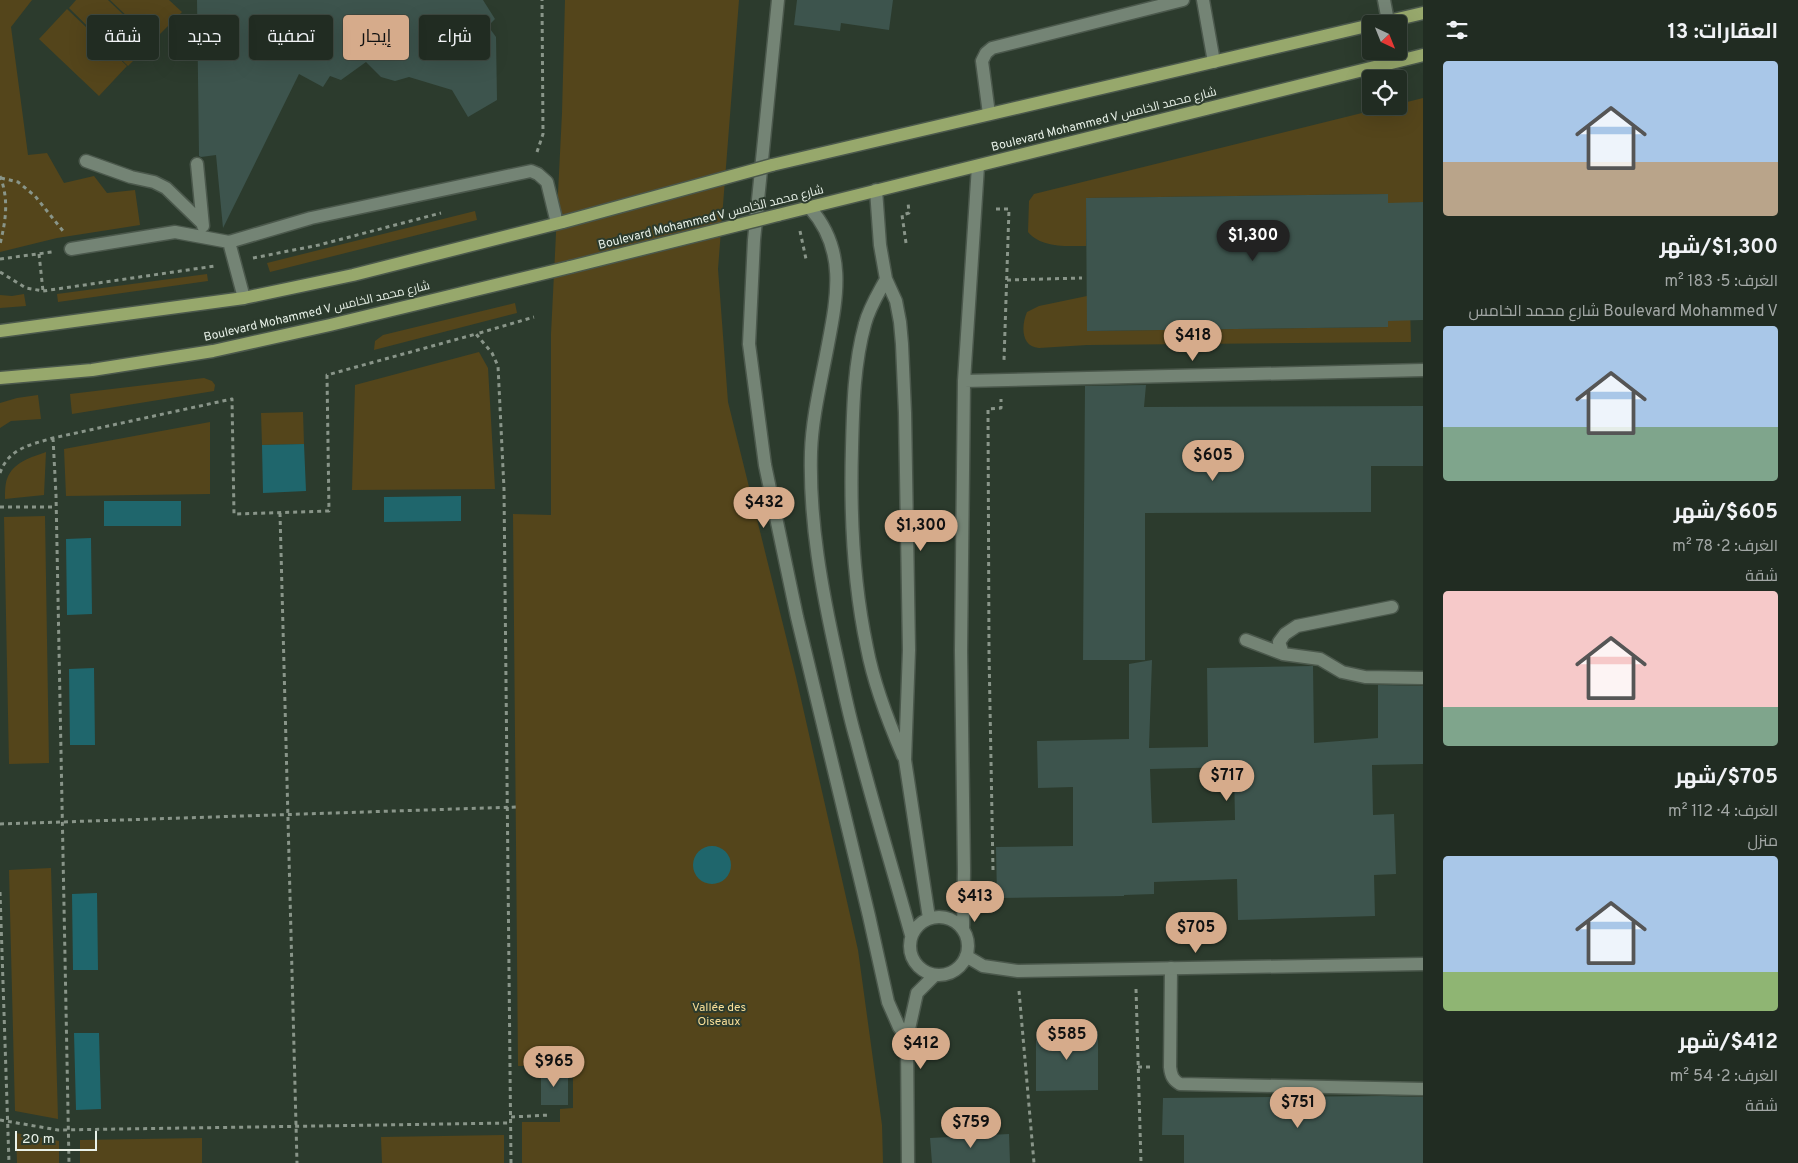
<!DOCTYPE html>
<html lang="ar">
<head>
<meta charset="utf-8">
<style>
  body { margin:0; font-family:Overpass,Cairo,sans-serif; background:#2d382f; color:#f1f3f6; direction:rtl; height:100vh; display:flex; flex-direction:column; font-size:19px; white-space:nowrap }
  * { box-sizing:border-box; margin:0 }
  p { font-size:16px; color:#a2a7a5 }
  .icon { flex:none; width:28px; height:28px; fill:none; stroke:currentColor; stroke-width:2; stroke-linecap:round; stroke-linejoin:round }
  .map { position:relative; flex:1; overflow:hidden; direction:ltr }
  .panel { display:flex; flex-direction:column; background:#212c22; width:375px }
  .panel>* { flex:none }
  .guide { position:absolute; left:15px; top:15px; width:475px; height:45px; direction:rtl; display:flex; gap:10px }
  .needle { width:32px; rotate:137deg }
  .fabs { position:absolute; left:1362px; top:15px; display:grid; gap:10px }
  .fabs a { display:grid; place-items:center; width:45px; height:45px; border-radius:5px; background:#212c22; box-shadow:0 5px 20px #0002,0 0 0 1px #3e4840; font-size:25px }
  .scale { position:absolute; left:15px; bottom:12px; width:82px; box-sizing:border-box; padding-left:5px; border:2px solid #e9f2e9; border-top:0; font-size:14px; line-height:18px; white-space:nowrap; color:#e9f2e9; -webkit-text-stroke:4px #2c3b2d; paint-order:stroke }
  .price { position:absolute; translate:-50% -42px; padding:0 11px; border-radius:18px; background:#d6ab8b; color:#111; font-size:16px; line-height:32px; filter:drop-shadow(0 1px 2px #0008) }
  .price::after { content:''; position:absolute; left:50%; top:30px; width:15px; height:11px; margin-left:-8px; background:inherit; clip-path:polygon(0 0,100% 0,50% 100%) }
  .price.selected { background:#222; color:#fff }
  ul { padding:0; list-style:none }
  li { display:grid; align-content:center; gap:10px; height:265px; padding:0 20px }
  li span { display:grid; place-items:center; height:155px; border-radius:5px; color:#555 }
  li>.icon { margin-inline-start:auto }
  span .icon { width:90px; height:90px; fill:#fffc; stroke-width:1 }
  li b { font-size:21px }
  h2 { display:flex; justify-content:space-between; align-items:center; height:60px; padding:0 20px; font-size:21px }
  .tag { padding:0 18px; border-radius:5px; background:#212c22; box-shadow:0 5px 20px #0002,0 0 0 1px #3e4840; font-size:18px; line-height:45px }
  .tag.selected { background:#d6ab8b; color:#111 }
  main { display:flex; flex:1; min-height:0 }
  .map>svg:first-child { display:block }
  .green { fill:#54451b }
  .water { fill:#1f666c }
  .building { fill:#3d544d; fill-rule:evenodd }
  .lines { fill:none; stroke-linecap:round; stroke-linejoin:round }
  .lane-casing { stroke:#4b584c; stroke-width:15 }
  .street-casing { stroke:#4b584c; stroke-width:15 }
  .primary-casing { stroke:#4b584c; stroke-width:15 }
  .path { stroke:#899589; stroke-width:3; stroke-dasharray:4 4; stroke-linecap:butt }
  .lane { stroke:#748475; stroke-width:12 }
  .street { stroke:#748475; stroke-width:12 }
  .primary { stroke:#97a86c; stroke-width:12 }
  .primary-bridge-casing { stroke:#4b584c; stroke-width:15; stroke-linecap:butt }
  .primary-bridge { stroke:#97a86c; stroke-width:12 }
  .labels { text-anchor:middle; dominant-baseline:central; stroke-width:4; stroke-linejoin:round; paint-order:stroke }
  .street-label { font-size:12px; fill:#e9f2e9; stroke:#2c3b2d }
  .park-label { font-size:12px; fill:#f9df98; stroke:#2c3b2d }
</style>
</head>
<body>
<main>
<section class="panel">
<h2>العقارات: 13<svg class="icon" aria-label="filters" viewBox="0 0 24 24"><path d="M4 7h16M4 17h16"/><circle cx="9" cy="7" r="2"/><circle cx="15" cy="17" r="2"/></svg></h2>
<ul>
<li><span style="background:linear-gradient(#a9c7e8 65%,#b9a48a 0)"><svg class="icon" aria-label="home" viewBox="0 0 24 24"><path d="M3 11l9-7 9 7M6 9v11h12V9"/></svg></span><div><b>$1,300/شهر</b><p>الغرف: 5 · 183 m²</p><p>Boulevard Mohammed V شارع محمد الخامس</p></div></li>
<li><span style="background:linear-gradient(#a9c7e8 65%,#7fa58c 0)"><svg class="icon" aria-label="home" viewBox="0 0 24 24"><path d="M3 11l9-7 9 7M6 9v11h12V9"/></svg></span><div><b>$605/شهر</b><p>الغرف: 2 · 78 m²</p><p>شقة</p></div></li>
<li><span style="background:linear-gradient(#f6c9c9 75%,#7fa58c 0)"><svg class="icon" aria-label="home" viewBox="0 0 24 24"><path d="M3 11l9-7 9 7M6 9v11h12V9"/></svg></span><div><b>$705/شهر</b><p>الغرف: 4 · 112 m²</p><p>منزل</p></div></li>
<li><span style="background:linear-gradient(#a9c7e8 75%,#8fb573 0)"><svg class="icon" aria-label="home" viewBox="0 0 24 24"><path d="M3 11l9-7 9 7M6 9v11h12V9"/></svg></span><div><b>$412/شهر</b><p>الغرف: 2 · 54 m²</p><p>شقة</p></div></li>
</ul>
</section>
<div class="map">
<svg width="1423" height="1163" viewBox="0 0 1423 1163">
  <rect width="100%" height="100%" fill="#2c3b2d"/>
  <path class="green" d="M 0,0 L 32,0 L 11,27 L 28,155 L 47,153 L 64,183 L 94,176 L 107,193 L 135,190 L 140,225 L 57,238 L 0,252 Z
    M 76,0 L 108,0 L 152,42 L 128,66 L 69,8 Z
    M 110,0 L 169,0 L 182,12 L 153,41 Z
    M 565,0 L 739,0 L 718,269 L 728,402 L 796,677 L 858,950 L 882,1125 L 883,1163 L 522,1163 L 522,1122 L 560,1122 L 560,1109 L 573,1108 L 573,1065 L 518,1066 L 513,514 L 551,515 L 551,334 L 562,113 Z
    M 67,9 L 127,66 L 99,96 L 39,39 Z
    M 1423,98 L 1423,202 L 1407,203 L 1411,342 L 1087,345 L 1039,348 C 1021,347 1021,326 1027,312 L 1039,306 L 1087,296 L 1087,331 L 1388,327 L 1387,194 L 1086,198 L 1086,246 C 1067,246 1041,248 1028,232 L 1029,201 L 1034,194 L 1366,112 L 1389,106 L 1399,106 L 1399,104 Z
    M 475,211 L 477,220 L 270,272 L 267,263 Z
    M 207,274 L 208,281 L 58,302 L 57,294 Z
    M 24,294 L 26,306 L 0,308 L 0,295 L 12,296 Z
    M 515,303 L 517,313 L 374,350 L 375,341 L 383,335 Z
    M 479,352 L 488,368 L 495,489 L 352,490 L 355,385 Z
    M 204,378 L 212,381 L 215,385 L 214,391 L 72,414 L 70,394 Z
    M 38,395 L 41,419 L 11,421 L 0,428 L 0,403 L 17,398 Z
    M 303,412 L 304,444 L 262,445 L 261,413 Z
    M 210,422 L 210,494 L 66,496 L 64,449 Z
    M 46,452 L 44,495 L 5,499 C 5,493 5,484 7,479 C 13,462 32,457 46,452 Z
    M 45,516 L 49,763 L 9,764 L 4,517 Z
    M 51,868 L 58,1119 L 15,1111 L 9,870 Z
    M 16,1133 L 59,1141 L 59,1163 L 17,1163 Z
    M 504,1135 L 504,1163 L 382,1163 L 381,1137 Z
    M 202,1138 L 202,1163 L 80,1163 L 80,1140 Z"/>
  <path class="water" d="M 304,444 L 306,491 L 263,493 L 262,445 Z
    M 461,496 L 461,521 L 384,522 L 384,497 Z
    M 104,501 L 181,501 L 181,526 L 104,526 Z
    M 91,538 L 92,614 L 67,615 L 66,539 Z
    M 94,668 L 95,745 L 70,745 L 69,669 Z
    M693 865a19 19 0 1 1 38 0a19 19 0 1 1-38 0Z
    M 97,893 L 98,970 L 73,970 L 72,894 Z
    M 74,1033 L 99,1033 L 101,1109 L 76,1110 Z"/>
  <path class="building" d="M 197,0 L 483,0 L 495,19 L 488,26 L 496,37 L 497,100 L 468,117 L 452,90 L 409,77 L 395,81 L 381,77 L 366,62 L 341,80 L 330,76 L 323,87 L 299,74 L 223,228 L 216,155 L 201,157 L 199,156 Z
    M 797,0 L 893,0 L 889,30 L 841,23 L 840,31 L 794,25 Z
    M 1388,194 L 1388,203 L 1423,202 L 1423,320 L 1388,321 L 1388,327 L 1087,331 L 1086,198 Z
    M 1146,385 L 1144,407 L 1423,406 L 1423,466 L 1371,466 L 1371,512 L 1145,513 L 1145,660 L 1083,660 L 1085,386 Z
    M 1152,660 L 1149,748 L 1208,747 L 1207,668 L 1313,666 L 1314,743 L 1378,738 L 1378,685 L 1423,686 L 1423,764 L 1372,765 L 1373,815 L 1394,814 L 1396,874 L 1374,875 L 1375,916 L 1238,920 L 1237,879 L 1154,882 L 1154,894 L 1124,895 L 1124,896 L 997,898 L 996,847 L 1073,846 L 1073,787 L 1038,788 L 1037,741 L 1129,739 L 1129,664 ZM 1234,767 L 1235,820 L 1152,823 L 1150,769 Z
    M 1098,1031 L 1098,1090 L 1036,1091 L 1036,1032 Z
    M 541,1070 L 568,1070 L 568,1105 L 541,1105 Z
    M 1382,1096 L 1423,1097 L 1423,1163 L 1184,1163 L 1184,1135 L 1162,1135 L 1163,1098 Z
    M 1009,1134 L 1010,1163 L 932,1163 L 930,1138 Z"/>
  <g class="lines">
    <g class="lane-casing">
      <path id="lane" d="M 1203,0 L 1214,62
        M 1384,0 L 1388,21
        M 989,114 L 982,61 L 986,53 L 992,48 L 1183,0
        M 86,161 L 131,177 L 154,182 L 166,188 L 202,223
        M 197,164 L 203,226
        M 229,242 L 244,298
        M 71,249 L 175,232 L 229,242 L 311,218 L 531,171 L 538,174 L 547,182 L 557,223
        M 1392,607 L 1297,626 L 1285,634 L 1279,642 L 1283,654 L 1320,659 L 1342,672 L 1365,677 L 1423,678
        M 1246,640 L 1283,654
        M 1171,968 L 1170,1067 C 1171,1076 1173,1080 1180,1084 L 1423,1089"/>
    </g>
    <g class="street-casing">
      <path id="street" d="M 778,0 L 754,240 L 749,344 L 765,465 L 797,617 L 869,916 L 888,1002 L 899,1027 L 907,1038
        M 876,190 L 880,245 L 886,279 L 896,301 L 900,322 L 902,344 L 905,413 L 909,650 L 905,760 L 929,918
        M 810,208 C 849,252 836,302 826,355 C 820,386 812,420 811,452 C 809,521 822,591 837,658 C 843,685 848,712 856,739 C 873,805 893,870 911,935
        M 886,279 C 878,294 869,308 865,324 C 854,363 853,407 852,448 C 850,515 853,582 867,648 C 874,685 888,721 903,756
        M 964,381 L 1423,370
        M910 946a29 29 0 1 1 58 0a29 29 0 1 1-58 0Z
        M 963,930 L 964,871 L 961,651 L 964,381 L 978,166
        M 966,956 L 983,966 L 1018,971 L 1423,964
        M 908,1163 L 907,1038 L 917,993 L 935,975"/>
    </g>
    <g class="primary-casing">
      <path id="primary" d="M 1376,24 L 1423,13
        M 772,165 L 1371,25
        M 778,215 L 1423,55
        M 0,331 L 244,298 L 353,275 L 563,222
        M 0,378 L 92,370 L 213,351 L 330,325 L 570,267"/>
    </g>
    <path class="path" d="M 537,152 L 543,134 L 542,0
      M 0,176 C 9,199 6,220 0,244
      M 1,178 L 18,182 L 35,196 L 63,231
      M 996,209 L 1009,209 L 1004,360
      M 800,231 L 806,259
      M 906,243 L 902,215 L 909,213 L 908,202
      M 39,254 L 43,291
      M 253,258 L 319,245 L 441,213
      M 0,259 L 52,252
      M 0,272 L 26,288 L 43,291 L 215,266
      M 1007,280 L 1082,278
      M 53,438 L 56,495 L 69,1163
      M 0,473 C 9,448 30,445 53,438 L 232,399 L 234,514 L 329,511 L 327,375 L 476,334
      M 0,507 L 56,507
      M 280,513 L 297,1163
      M 0,824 L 516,807
      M 993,870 L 989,652 L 988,409 L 1001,408 L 1001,399
      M 0,892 L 9,1163
      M 1136,989 L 1141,1163
      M 1019,991 L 1034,1163
      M 1138,1067 L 1150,1067
      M 511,1117 L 550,1115
      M 0,1120 L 58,1130 L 510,1123
      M 511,1163 L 504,489 L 498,366 L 492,353 L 476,334 L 534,317"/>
    <use href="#lane" class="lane"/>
    <use href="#street" class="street"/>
    <use href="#primary" class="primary"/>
    <g class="primary-bridge-casing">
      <path id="primary-bridge" d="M 563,222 L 772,165
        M 570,267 L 778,215"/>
    </g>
    <use href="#primary-bridge" class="primary-bridge"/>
  </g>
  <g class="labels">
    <g class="street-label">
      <text transform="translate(1104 120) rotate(-14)">Boulevard Mohammed V شارع محمد الخامس</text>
      <text transform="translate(711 218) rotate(-14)">Boulevard Mohammed V شارع محمد الخامس</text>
      <text transform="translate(317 312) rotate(-13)">Boulevard Mohammed V شارع محمد الخامس</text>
    </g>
    <g class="park-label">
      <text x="719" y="1008">Vallée des<tspan x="719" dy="14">Oiseaux</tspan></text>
    </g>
  </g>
</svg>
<div class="fabs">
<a><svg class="needle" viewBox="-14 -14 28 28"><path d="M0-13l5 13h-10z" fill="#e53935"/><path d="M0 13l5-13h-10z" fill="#a2a7a5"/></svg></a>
<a><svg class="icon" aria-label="locate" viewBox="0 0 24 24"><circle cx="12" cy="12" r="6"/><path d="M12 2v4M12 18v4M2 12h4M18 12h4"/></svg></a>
</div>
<div class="scale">20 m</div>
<b class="price selected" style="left:1253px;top:262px">$1,300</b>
<b class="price" style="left:1193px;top:362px">$418</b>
<b class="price" style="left:1213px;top:482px">$605</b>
<b class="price" style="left:764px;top:529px">$432</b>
<b class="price" style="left:921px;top:552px">$1,300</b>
<b class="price" style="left:1227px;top:802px">$717</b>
<b class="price" style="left:975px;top:923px">$413</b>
<b class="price" style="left:1196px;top:954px">$705</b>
<b class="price" style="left:1067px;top:1061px">$585</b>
<b class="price" style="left:921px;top:1070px">$412</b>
<b class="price" style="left:554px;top:1088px">$965</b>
<b class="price" style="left:1298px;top:1129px">$751</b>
<b class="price" style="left:971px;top:1149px">$759</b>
<div class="guide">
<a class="tag">شراء</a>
<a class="tag selected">إيجار</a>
<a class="tag">تصفية</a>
<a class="tag">جديد</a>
<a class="tag">شقة</a>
</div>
</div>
</main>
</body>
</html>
